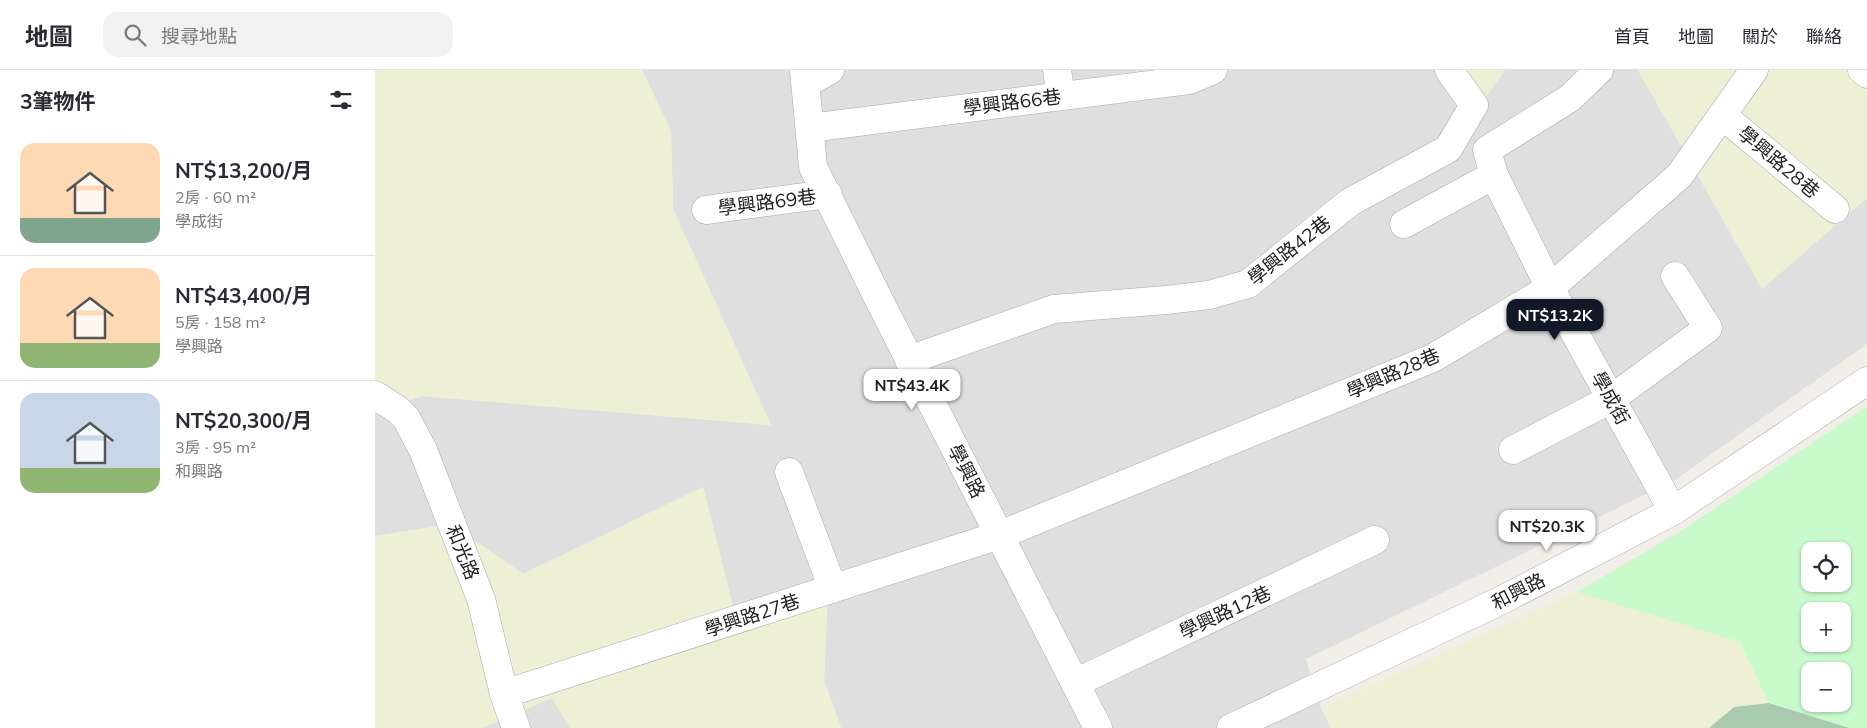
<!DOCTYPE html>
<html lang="zh-TW">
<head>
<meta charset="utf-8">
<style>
  body { margin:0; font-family:Mulish,"Noto Sans TC",sans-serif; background:#f2f2f3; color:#2b2b33; height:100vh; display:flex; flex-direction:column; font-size:19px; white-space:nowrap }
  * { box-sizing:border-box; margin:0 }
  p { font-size:16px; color:#7c7c81 }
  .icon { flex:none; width:28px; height:28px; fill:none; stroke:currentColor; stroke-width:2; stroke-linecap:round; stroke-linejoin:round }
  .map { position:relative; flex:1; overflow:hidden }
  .details { display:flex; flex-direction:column; background:#fff; width:375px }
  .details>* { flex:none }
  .fabs { position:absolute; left:1426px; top:472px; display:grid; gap:10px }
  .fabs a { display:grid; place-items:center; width:50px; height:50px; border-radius:10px; background:#fff; box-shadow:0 1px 4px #0004; font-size:25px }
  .price { position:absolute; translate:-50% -42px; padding:0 11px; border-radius:10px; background:#fff; color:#222; font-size:16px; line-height:32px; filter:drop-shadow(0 1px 2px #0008) }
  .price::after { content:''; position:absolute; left:50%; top:30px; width:15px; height:11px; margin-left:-8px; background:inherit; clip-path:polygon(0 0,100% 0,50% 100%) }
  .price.on { background:#111827; color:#fff }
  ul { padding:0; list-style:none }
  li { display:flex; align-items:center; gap:15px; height:125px; padding:0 20px }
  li+li { border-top:1px solid #e1e1e2 }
  li span { display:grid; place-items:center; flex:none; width:140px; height:100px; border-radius:15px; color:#555 }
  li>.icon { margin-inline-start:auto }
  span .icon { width:60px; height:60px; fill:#fffc; stroke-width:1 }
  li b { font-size:21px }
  h2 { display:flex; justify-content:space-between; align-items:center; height:60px; padding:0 20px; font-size:21px }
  header { display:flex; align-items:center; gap:30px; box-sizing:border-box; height:70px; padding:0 25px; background:#fff; border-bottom:1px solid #e1e1e2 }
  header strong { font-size:24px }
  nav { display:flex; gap:28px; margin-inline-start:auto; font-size:18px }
  .search { width:350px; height:45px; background:#f2f2f3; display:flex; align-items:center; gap:12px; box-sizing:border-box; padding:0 18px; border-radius:15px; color:#7c7c81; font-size:19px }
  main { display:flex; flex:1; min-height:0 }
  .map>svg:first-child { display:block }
  .residential { fill:#e0dfdf }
  .farmland { fill:#eef0d5 }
  .cemetery { fill:#aacbaf }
  .park { fill:#c8facc; fill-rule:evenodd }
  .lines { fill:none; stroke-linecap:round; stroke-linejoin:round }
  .minor-casing { stroke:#a9a9a9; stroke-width:29 }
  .minor { stroke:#fff; stroke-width:28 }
  .labels { text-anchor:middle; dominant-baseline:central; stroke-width:5; stroke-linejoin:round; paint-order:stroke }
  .street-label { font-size:19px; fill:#222; stroke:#fff }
</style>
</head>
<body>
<header>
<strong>地圖</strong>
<div class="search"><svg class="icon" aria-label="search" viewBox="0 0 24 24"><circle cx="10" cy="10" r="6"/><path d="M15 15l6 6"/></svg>搜尋地點</div>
<nav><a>首頁</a><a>地圖</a><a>關於</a><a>聯絡</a></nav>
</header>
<main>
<section class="details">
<h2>3筆物件<svg class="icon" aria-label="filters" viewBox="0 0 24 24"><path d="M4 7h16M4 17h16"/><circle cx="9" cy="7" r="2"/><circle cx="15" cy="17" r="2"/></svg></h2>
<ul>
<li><span style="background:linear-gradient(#ffd9b3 75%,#7fa58c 0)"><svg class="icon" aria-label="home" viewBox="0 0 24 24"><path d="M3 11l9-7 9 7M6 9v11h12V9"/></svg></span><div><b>NT$13,200/月</b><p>2房 · 60 m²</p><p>學成街</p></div></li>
<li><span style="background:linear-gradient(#ffd9b3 75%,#8fb573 0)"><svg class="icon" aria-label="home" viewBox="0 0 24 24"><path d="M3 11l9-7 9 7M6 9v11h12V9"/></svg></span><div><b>NT$43,400/月</b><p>5房 · 158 m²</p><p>學興路</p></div></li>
<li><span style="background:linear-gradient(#c9d6e8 75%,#8fb573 0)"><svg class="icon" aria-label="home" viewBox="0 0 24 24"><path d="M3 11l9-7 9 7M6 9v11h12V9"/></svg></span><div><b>NT$20,300/月</b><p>3房 · 95 m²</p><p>和興路</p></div></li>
</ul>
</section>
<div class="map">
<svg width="1492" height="658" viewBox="0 0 1492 658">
  <rect width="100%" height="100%" fill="#f2efe9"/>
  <path class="residential" d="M 267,0 L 1089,0 L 1108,31 L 1130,0 L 1263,0 L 1387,218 L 1492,128 L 1492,274 L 1300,410 L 931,589 L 946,638 L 956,658 L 466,658 L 449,610 L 453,522 L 360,544 L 328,417 L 148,504 L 76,454 L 0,466 L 0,344 L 46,326 L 396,355 L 298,139 L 296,61 Z
    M 177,628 L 195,658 L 107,658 Z"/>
  <path class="farmland" d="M 0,0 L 267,0 L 296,61 L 298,139 L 396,355 L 46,326 L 0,344 Z
    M 1089,0 L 1130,0 L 1108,31 Z
    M 1263,0 L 1492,0 L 1492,128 L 1387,219 Z
    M 328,417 L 360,544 L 453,522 L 449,610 L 466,658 L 195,658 L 177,628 L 107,658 L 0,658 L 0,466 L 76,454 L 148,504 Z
    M 1202,522 L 1365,572 L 1394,633 L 1359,637 L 1334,658 L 956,658 L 946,638 Z"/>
  <path class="cemetery" d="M 1394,633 L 1479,658 L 1334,658 L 1359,637 Z"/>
  <path class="park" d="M 1492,336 L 1492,658 L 1474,658 L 1394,633 L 1365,572 L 1202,522 L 1309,459 ZM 1435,481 L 1468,481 L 1468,514 L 1435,514 ZM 1435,541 L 1468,541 L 1468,574 L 1435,574 ZM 1435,601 L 1468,601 L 1468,634 L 1435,634 Z"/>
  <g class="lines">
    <g class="minor-casing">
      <path id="minor" d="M 429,0 L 438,97 L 502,226 L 723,658
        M 682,0 L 686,26
        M 1224,0 L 1195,28 L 1112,80 L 1119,105 L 1175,218 L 1298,441
        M 1487,0 L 1492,4
        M 430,14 L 455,0
        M 1347,45 L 1460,139
        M 435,58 L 814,10 L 838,0
        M 331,140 L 453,124
        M 1029,154 L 1119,105
        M 534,290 L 679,239 L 791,230 L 834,225 L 873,214 L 975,132 L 1073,79 L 1099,35 L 1074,0
        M 0,325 L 23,340 L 31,348 L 48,380 L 106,529 L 129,624 L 141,658
        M 1138,380 L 1236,329 L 1333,258 L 1300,206
        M 414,402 L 458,519
        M 700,613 L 1000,470
        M 129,624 L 625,465 L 1058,288 L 1175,218 L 1304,106 L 1379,0
        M 856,658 L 1127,530 L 1298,441 L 1492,311"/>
    </g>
    <use href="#minor" class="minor"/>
  </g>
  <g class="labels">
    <g class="street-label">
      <text transform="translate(637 32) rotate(-7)">學興路66巷</text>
      <text transform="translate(1404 92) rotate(40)">學興路28巷</text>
      <text transform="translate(392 132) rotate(-7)">學興路69巷</text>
      <text transform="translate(914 180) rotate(-38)">學興路42巷</text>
      <text transform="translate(1018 303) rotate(-23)">學興路28巷</text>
      <text transform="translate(1236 328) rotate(61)">學成街</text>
      <text transform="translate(592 401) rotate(63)">學興路</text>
      <text transform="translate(88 482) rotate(68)">和光路</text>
      <text transform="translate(1143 521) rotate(-27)">和興路</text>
      <text transform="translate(850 542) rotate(-25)">學興路12巷</text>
      <text transform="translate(377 545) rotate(-18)">學興路27巷</text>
    </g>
  </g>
</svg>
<div class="fabs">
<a><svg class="icon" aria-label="locate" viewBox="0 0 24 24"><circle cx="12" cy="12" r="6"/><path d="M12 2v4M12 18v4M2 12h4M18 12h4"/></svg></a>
<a>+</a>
<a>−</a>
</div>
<b class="price on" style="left:1180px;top:271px">NT$13.2K</b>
<b class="price" style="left:537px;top:341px">NT$43.4K</b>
<b class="price" style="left:1172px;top:482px">NT$20.3K</b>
</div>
</main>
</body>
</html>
